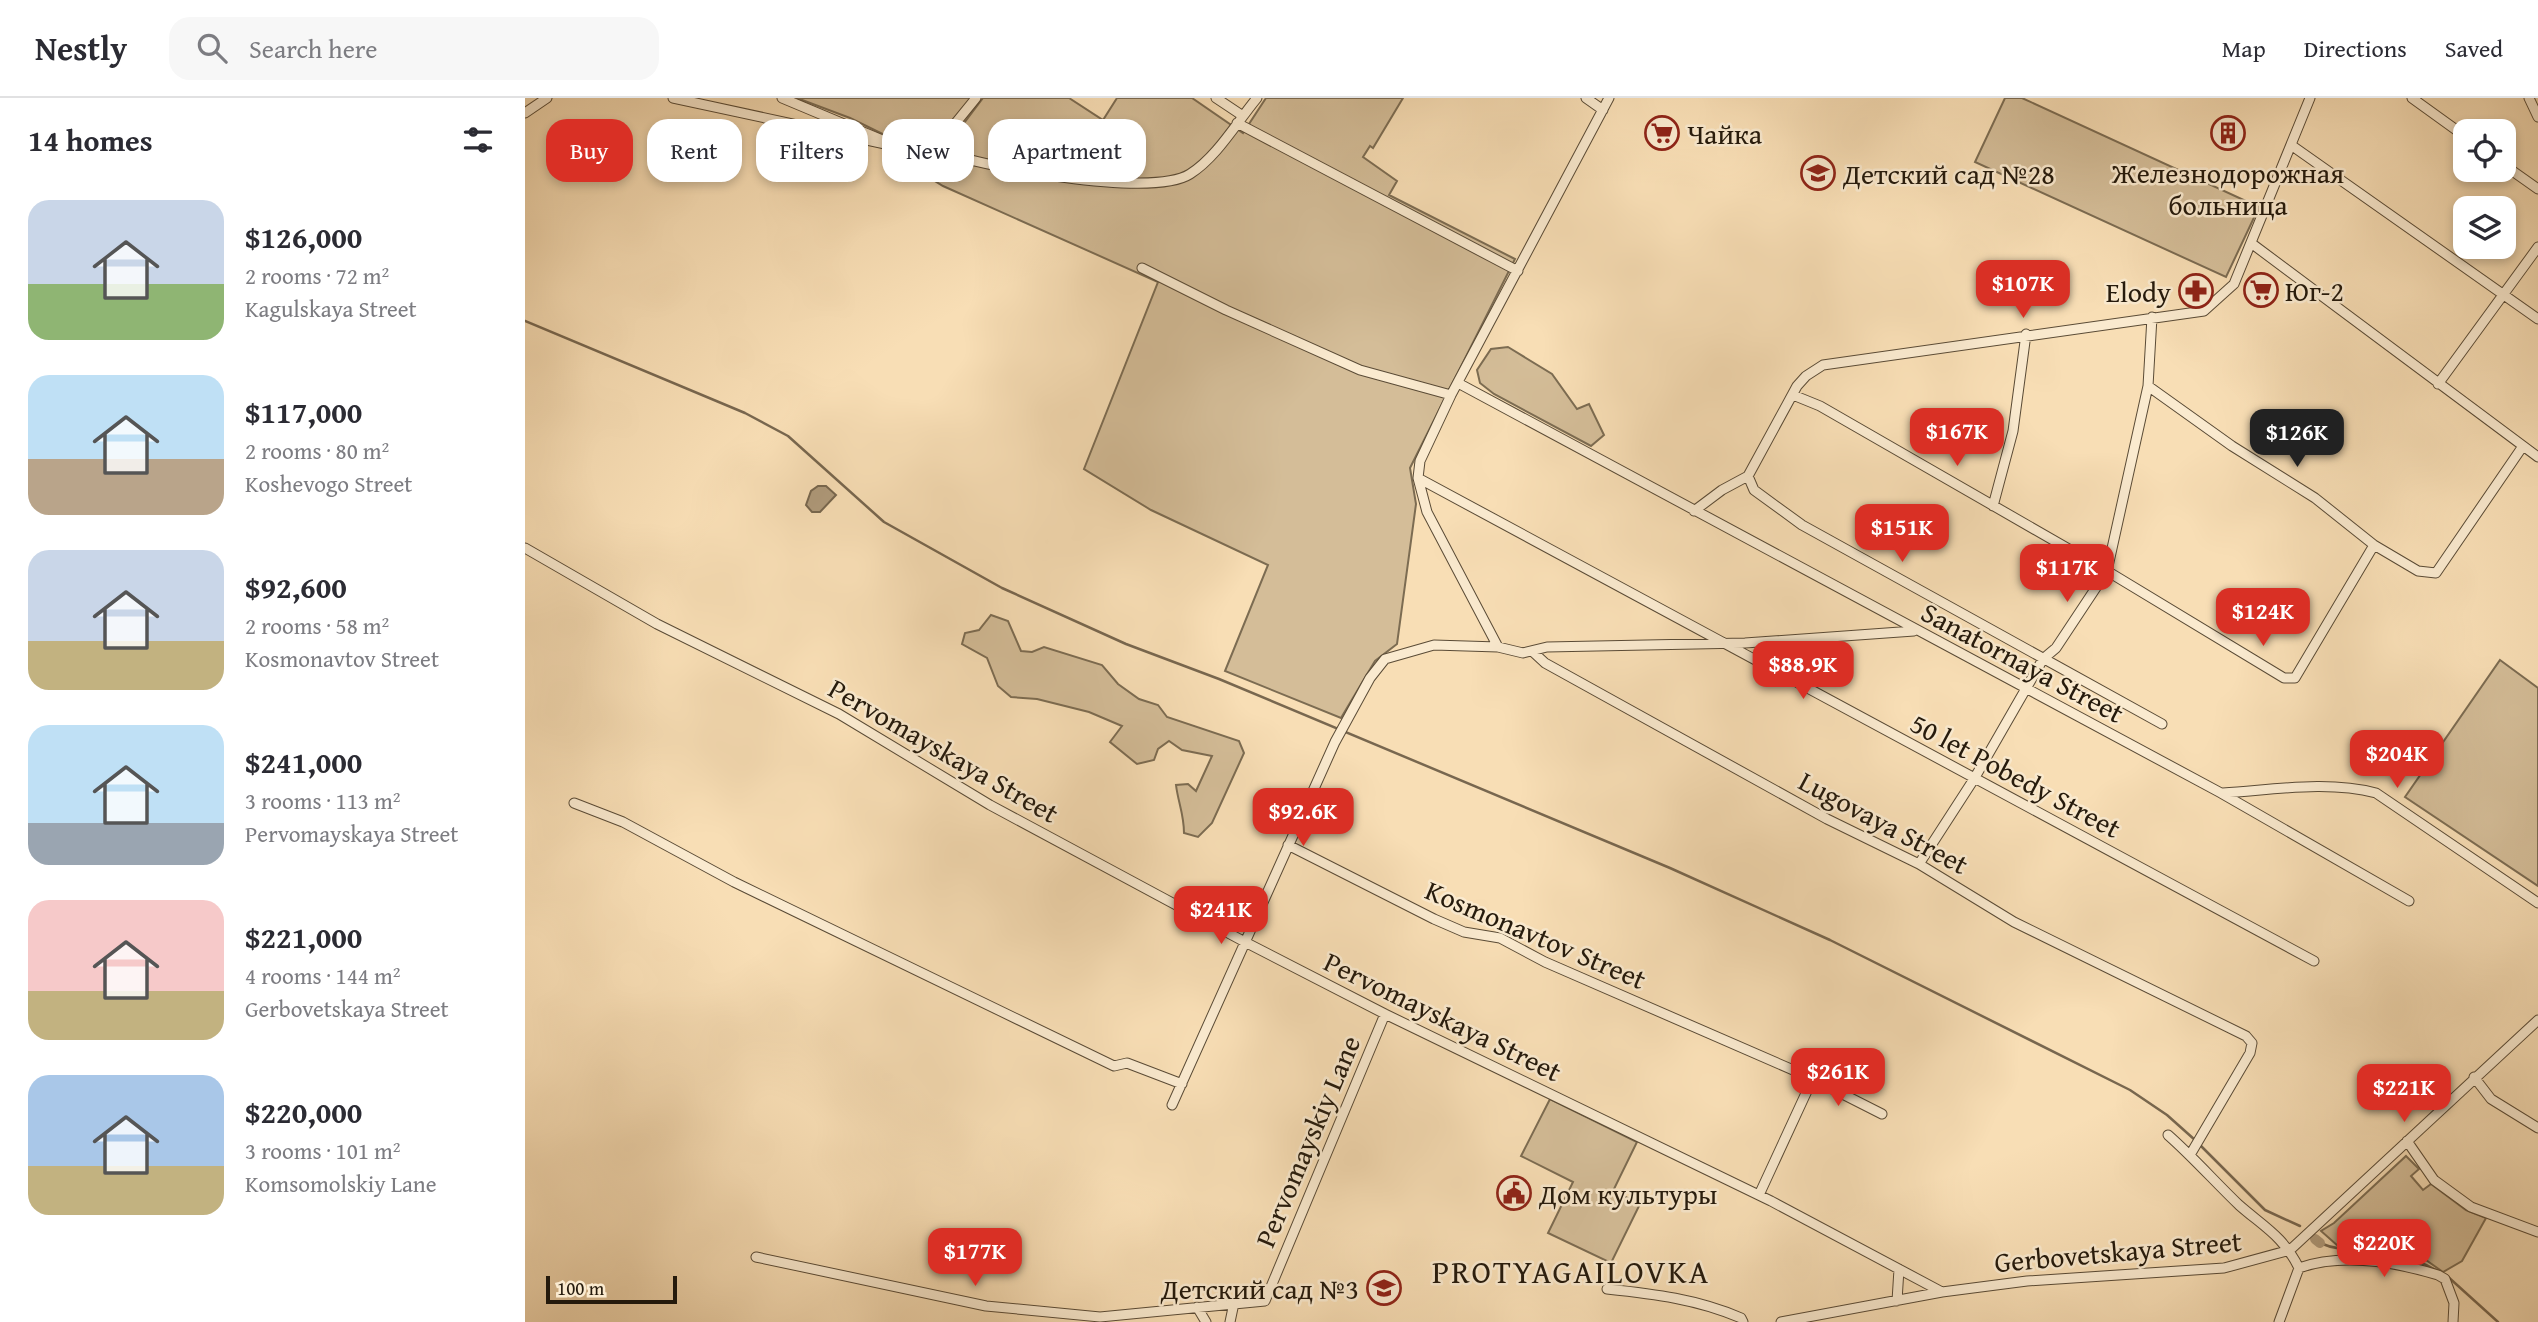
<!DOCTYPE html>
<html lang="en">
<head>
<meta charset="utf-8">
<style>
  body { margin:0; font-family:"Gentium Book Plus",serif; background:#f7f7f7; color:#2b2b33; height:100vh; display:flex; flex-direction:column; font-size:26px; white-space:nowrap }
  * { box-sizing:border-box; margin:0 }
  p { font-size:23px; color:#7c7c81 }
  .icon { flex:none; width:38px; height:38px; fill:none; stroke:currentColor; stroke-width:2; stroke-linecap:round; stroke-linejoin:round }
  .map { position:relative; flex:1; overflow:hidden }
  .side { display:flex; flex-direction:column; background:#fff; width:525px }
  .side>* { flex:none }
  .hud { position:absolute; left:21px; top:21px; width:665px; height:63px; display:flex; gap:14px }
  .fabs { position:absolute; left:1928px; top:21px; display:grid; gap:14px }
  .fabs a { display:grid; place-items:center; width:63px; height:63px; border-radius:14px; background:#fff; box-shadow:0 4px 10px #0003; font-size:35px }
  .scale { position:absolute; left:21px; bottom:18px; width:131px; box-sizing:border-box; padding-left:7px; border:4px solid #251a0c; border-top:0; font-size:19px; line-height:24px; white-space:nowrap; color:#251a0c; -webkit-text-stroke:5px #faeacf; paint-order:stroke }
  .price { position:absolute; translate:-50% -60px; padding:0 16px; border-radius:14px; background:#d93025; color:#fff; font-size:23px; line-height:46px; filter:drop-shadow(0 2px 4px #0008) }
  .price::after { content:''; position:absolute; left:50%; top:42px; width:21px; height:16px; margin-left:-10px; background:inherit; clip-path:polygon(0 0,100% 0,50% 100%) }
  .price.selected { background:#222; color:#fff }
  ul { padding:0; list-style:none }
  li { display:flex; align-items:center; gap:21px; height:175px; padding:0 28px }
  li span { display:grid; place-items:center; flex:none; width:196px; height:140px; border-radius:21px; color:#555 }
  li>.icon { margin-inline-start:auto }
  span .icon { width:84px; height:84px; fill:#fffc; stroke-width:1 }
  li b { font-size:30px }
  h2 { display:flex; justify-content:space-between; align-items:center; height:84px; padding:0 28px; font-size:30px }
  .tag { padding:0 24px; border-radius:21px; background:#fff; box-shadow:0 4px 10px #0003; font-size:24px; line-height:63px }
  .tag.selected { background:#d93025; color:#fff }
  header { display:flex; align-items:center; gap:42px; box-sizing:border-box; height:98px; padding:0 35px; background:#fff; border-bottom:2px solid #e1e1e2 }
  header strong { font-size:33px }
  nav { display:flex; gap:38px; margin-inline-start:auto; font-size:24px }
  .search { width:490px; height:63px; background:#f7f7f7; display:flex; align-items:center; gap:18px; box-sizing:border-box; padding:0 24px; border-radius:21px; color:#7c7c81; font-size:26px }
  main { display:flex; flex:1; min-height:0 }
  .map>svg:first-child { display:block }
  .green { fill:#d4bd98; stroke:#7c6c52; stroke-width:2 }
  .water { fill:#b09b7c; stroke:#78674f; stroke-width:2 }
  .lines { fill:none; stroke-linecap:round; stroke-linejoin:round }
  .stream { stroke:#78674f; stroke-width:2.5 }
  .canal { stroke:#b09b7c; stroke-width:10 }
  .minor-casing { stroke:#5a4b36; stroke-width:11 }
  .minor { stroke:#faeacf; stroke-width:9 }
  .labels { text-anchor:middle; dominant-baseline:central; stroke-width:5; stroke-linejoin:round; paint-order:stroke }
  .poi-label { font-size:28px; fill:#251a0c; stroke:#faeacf; text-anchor:start }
  .street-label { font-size:28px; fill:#251a0c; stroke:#faeacf }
  .quarter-label { font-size:32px; letter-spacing:2px; fill:#251a0c; stroke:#faeacf }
</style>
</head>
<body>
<header>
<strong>Nestly</strong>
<div class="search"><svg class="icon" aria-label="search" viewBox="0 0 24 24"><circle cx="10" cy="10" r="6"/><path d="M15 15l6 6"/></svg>Search here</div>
<nav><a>Map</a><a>Directions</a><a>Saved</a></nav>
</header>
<main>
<section class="side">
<h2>14 homes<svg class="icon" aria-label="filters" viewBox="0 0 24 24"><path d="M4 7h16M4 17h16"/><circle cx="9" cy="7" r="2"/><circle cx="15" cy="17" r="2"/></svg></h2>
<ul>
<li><span style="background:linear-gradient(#c9d6e8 60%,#8fb573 0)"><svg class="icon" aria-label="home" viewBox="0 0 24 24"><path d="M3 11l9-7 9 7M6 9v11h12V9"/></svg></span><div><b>$126,000</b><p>2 rooms · 72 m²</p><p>Kagulskaya Street</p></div></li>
<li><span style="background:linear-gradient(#bfe0f5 60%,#b9a48a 0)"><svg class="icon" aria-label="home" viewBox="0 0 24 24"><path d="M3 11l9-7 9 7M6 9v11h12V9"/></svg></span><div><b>$117,000</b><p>2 rooms · 80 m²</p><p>Koshevogo Street</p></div></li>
<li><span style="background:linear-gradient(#c9d6e8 65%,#c2b280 0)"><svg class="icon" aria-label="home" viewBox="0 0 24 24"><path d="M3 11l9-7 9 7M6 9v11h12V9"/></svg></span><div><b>$92,600</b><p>2 rooms · 58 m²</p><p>Kosmonavtov Street</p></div></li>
<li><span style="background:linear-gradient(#bfe0f5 70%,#9aa5b1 0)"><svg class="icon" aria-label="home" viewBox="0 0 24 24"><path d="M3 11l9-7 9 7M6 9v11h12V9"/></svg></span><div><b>$241,000</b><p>3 rooms · 113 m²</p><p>Pervomayskaya Street</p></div></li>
<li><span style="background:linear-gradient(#f6c9c9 65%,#c2b280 0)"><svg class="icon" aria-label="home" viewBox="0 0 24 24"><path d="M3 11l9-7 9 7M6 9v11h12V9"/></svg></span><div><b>$221,000</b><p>4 rooms · 144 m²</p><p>Gerbovetskaya Street</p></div></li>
<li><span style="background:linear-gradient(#a9c7e8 65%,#c2b280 0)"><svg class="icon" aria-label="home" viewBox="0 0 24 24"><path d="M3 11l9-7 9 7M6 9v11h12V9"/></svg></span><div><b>$220,000</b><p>3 rooms · 101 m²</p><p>Komsomolskiy Lane</p></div></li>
</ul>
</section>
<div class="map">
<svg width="2013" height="1224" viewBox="0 0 2013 1224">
  <rect width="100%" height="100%" fill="#f8deb5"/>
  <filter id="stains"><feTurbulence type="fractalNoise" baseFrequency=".00286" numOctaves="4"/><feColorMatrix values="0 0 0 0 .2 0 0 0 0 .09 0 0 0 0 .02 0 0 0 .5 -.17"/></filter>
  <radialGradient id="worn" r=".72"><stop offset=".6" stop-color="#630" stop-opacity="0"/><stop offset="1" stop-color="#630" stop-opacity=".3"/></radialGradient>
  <path class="green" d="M 272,0 L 446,0 L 415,42 L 394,49 L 376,45 L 325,20 Z
    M 458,0 L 544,0 L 578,22 L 592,0 L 667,0 L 718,35 L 741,0 L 878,0 L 848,50 L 845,48 L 838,59 L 872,83 L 864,97 L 990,161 L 885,370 L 891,406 L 872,546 L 850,563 L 816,620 L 700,573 L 743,467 L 626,412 L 559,371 L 633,184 L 418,88 L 386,68 L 392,55 L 405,58 L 421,49 Z
    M 1480,0 L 1497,0 L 1734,109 L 1701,179 L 1450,64 Z
    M 983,249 L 1027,276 L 1052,311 L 1064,306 L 1079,337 L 1066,348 L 969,296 L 955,285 L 952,272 L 966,251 Z
    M 466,517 L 483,523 L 496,553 L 507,554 L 519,549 L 577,567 L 593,586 L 614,601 L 633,607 L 642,619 L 714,643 L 719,655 L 687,725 L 673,739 L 659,735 C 659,716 653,704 651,687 L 663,686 L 671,693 L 687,658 L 657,652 L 644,643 L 633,651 L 629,662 L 612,666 L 585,644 L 597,628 L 564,614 L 512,601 L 486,599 L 473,588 L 462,560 L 437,546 L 440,535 L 454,532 Z
    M 1975,562 L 2013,590 L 2013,788 L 1880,699 Z
    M 1025,1001 L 1112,1044 L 1088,1093 L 1115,1106 L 1086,1165 L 1023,1135 L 1048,1084 L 996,1058 Z
    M 1881,1058 L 1894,1071 L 1886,1078 L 1898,1092 L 1906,1086 L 1941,1112 L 1961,1120 L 1937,1163 L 1918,1174 L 1898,1160 L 1840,1149 L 1813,1148 L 1796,1133 L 1809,1125 Z"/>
  <path class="water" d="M 293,388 L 301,388 L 311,397 L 295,414 L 287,414 L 281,407 L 286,393 Z"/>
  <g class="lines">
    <path class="stream" d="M 0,223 L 220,315 L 263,338 L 359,424 L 477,490 L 601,546 L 694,581 L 1145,770 L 1305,842 L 1605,992 L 1642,1017 L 1670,1042
      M 1675,1047 L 1740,1112 L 1775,1128
      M 1795,1145 C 1815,1154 1833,1151 1854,1153 C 1876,1157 1896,1163 1915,1174
      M 1921,1177 L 1973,1224"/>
    <path class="canal" d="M 1790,1141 L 1795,1145"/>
    <g class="minor-casing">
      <path id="minor" d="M 148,0 L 374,49
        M 257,0 L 374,49 L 400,52 L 412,48 L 451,0
        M 691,0 L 718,18
        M 1061,0 L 1078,12
        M 1084,0 L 926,297 L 895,363 L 893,380 C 1193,539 1490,703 1789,863
        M 1887,0 L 1941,39
        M 2004,0 L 2013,19
        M 0,15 L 22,0
        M 712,25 L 993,173
        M 1766,47 L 2013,221
        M 408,51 C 452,68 626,101 665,76 C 692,59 712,24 732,0
        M 1979,67 L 2013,91
        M 1726,145 L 2013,359
        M 617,170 L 701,212 L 835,272 L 926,297
        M 933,285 L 1696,695 L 1884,803
        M 1913,286 L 2013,149
        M 1623,288 L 1707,348 L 1790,400 L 1849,447 L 1893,473 L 1911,475 L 1998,348
        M 1268,297 L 1295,308 L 1582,473 L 1759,580 L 1770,580 L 1849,447
        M 1223,378 L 1229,392 L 1277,427 L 1637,626
        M 893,380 L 902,414 L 973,549
        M 1468,408 L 1488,333 L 1501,236
        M 1169,413 L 1197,392 L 1223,378 L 1272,288 L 1281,278 L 1298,267 L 1679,213 L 1709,186 L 1785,0
        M 0,450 L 132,526 L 314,616 L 465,707 L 720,844 L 860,916 L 1246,1103 L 1417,1194
        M 1007,553 L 1020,565 L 1302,721 L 1394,766 L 1489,824 L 1721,938 L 1727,945 L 1725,955 L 1665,1057
        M 1698,695 C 1748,692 1802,682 1851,695 L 2013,805
        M 49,705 L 98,724 L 209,784 L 589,968 L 602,965 L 657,986
        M 763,747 L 909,821 L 939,834 L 975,840 L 1020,864 L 1282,978 L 1282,993 L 1234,1097
        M 1394,766 L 1449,681 L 1518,561 L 1531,550 L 1582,473 L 1623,288 L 1627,219
        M 1282,978 L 1357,1016
        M 1949,979 L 1966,1001 L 2013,1030
        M 647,1007 L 810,644 L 845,580 L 860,561 L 909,547 L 973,549 L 998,555 L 1022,549 L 1220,545 L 1389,533
        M 1643,1037 C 1668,1059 1690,1084 1714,1107 C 1739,1129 1758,1138 1774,1170 L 1754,1224
        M 1882,1043 L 1909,1082 L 1946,1109 L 2013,1134
        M 231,1159 L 461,1208 L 575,1219 L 740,1203 L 860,916
        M 1774,1170 C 1817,1155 1870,1164 1913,1177 L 1920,1181 L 1929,1205 L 1928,1224
        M 1082,1191 C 1129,1196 1172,1201 1216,1220 L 1218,1224
        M 1372,1203 L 1374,1171
        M 672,1209 L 681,1224
        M 705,1224 L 709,1205
        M 1256,1224 L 1417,1194 L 1502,1183 L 1699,1170 L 1765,1152 L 2013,922"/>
    </g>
    <use href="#minor" class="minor"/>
  </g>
  <defs>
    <g id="supermarket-ring" transform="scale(1.75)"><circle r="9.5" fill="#faeacf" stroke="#8f2418" stroke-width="1.5"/><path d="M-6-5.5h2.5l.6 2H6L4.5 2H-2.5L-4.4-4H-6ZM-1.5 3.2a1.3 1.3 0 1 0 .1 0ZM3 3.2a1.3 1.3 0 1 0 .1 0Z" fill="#8f2418"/></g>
    <g id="building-ring" transform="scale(1.75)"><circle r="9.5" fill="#faeacf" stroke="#8f2418" stroke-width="1.5"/><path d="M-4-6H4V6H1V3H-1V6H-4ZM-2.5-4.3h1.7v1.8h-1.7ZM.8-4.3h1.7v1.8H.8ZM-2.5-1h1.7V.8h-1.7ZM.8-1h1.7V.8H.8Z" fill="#8f2418"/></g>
    <g id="school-ring" transform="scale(1.75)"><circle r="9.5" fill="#faeacf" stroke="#8f2418" stroke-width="1.5"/><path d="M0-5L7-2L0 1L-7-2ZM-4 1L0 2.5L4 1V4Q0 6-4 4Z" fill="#8f2418"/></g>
    <g id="pharmacy-ring" transform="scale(1.75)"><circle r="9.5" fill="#faeacf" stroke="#8f2418" stroke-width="1.5"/><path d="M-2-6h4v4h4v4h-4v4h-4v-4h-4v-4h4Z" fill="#8f2418"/></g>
    <g id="civic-ring" transform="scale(1.75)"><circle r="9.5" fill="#faeacf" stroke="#8f2418" stroke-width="1.5"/><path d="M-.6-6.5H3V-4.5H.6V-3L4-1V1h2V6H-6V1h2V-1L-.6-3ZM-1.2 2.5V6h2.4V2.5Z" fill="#8f2418"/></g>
  </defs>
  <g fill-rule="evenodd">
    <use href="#supermarket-ring" x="1137" y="35"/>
    <use href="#building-ring" x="1703" y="35"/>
    <use href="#school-ring" x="1293" y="75"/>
    <use href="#supermarket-ring" x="1736" y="192"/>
    <use href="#pharmacy-ring" x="1671" y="193"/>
    <use href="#civic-ring" x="989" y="1095"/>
    <use href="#school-ring" x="859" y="1190"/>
  </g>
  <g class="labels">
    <g class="poi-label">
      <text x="1162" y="35">Чайка</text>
      <text x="1703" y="74" text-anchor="middle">Железнодорожная<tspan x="1703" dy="32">больница</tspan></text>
      <text x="1318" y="75">Детский сад №28</text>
      <text x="1760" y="192">Юг-2</text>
      <text x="1646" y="193" text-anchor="end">Elody</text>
      <text x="1014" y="1095">Дом культуры</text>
      <text x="834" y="1190" text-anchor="end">Детский сад №3</text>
    </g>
    <g class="street-label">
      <text transform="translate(1498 564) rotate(28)">Sanatornaya Street</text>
      <text transform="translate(419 652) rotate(30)">Pervomayskaya Street</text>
      <text transform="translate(1491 677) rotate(28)">50 let Pobedy Street</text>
      <text transform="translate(1359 724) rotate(28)">Lugovaya Street</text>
      <text transform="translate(1011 836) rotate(23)">Kosmonavtov Street</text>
      <text transform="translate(918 918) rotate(26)">Pervomayskaya Street</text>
      <text transform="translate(782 1043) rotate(-67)">Pervomayskiy Lane</text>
      <text transform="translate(1593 1153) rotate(-5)">Gerbovetskaya Street</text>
    </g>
    <g class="quarter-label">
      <text x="1046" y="1173">PROTYAGAILOVKA</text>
    </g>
  </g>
  <rect width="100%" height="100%" filter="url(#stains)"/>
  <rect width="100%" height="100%" fill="url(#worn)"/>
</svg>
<div class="fabs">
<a><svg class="icon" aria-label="locate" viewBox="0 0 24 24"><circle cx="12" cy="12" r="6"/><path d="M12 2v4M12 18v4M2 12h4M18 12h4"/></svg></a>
<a><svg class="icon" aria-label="layers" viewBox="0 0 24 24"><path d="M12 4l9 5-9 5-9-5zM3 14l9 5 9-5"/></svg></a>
</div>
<div class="scale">100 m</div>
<b class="price" style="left:1498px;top:222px">$107K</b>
<b class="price" style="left:1432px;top:370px">$167K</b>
<b class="price selected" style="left:1772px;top:371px">$126K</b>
<b class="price" style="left:1377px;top:466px">$151K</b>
<b class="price" style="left:1542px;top:506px">$117K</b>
<b class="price" style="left:1738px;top:550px">$124K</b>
<b class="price" style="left:1278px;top:603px">$88.9K</b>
<b class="price" style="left:1872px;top:692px">$204K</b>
<b class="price" style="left:778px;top:750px">$92.6K</b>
<b class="price" style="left:696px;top:848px">$241K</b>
<b class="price" style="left:1313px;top:1010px">$261K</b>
<b class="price" style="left:1879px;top:1026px">$221K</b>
<b class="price" style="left:1859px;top:1181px">$220K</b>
<b class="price" style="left:450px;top:1190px">$177K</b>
<div class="hud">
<a class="tag selected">Buy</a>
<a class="tag">Rent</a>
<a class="tag">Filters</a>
<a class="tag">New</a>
<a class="tag">Apartment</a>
</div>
</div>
</main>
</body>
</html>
